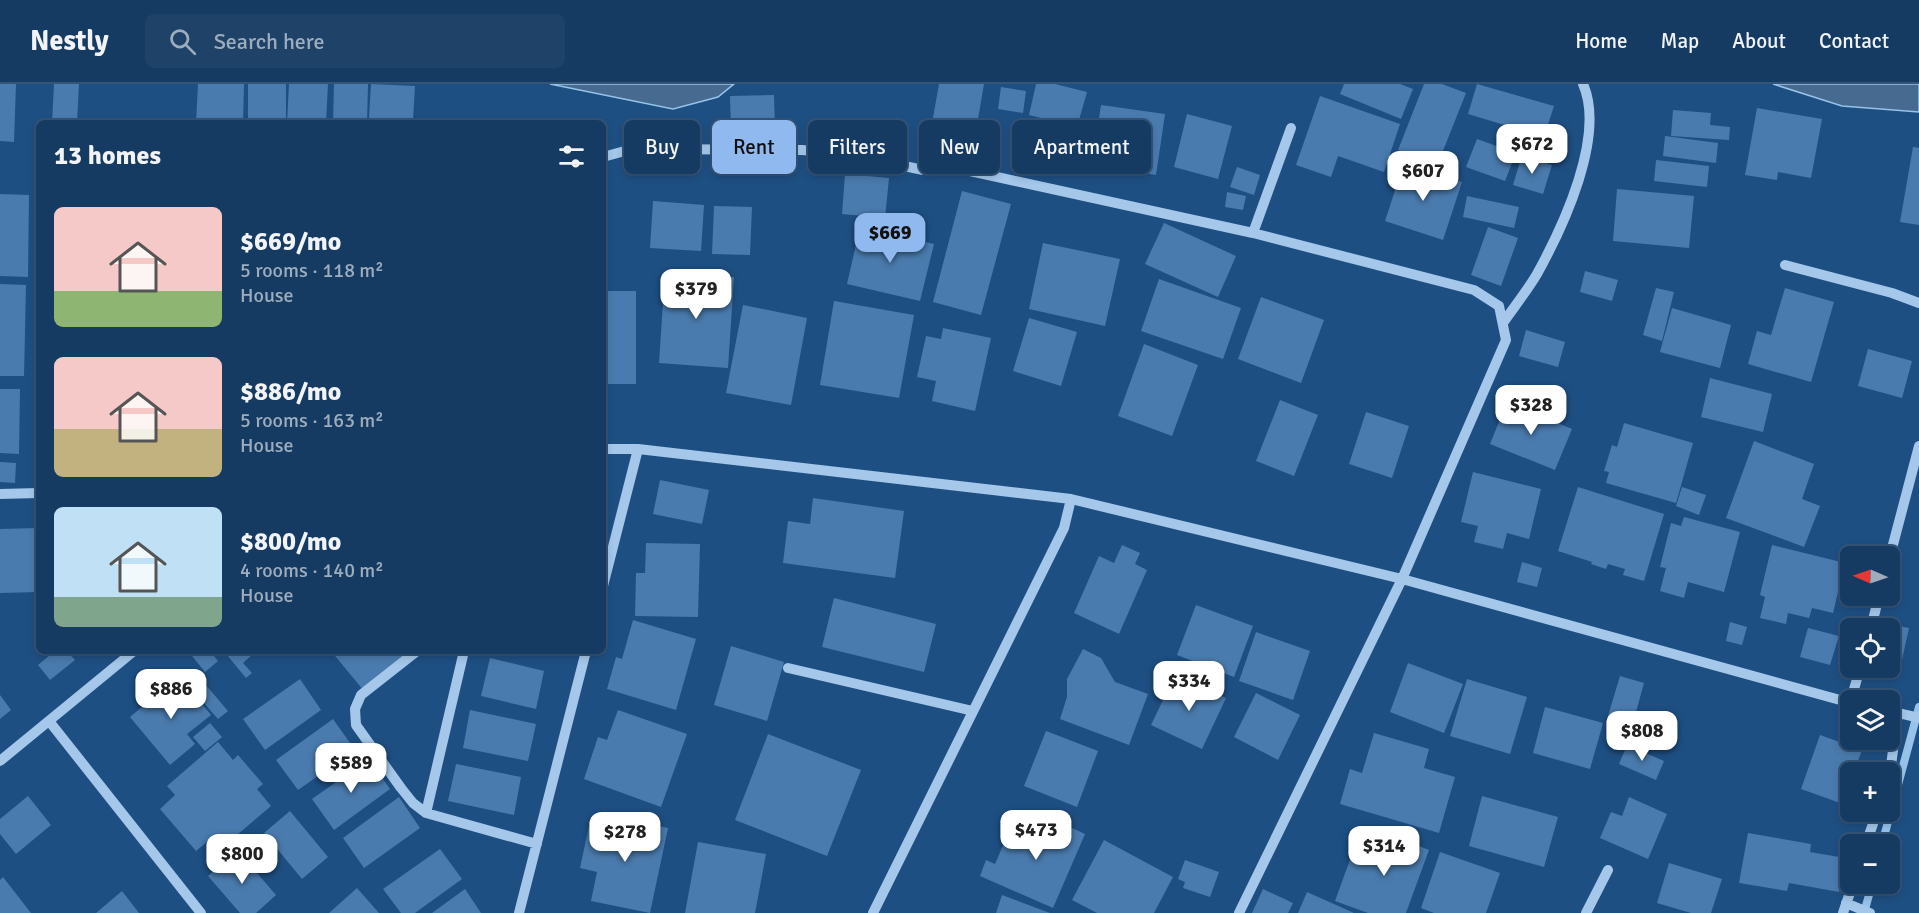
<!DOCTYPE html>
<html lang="en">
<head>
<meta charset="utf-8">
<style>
  body { margin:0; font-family:Signika,sans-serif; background:#1f4268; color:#f1f3f6; height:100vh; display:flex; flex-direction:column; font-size:22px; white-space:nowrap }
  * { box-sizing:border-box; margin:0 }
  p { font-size:20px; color:#9eadbe }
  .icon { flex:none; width:33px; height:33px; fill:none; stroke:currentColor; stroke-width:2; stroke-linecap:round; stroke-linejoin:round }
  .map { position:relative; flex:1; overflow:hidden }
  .panel { position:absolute; left:36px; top:36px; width:570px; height:534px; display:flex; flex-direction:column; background:#163b62; border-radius:9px; box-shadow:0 3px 9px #0003,0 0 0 2px #355577 }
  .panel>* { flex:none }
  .banner { position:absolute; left:624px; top:36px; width:570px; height:54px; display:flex; gap:12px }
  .needle { width:39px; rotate:272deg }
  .fabs { position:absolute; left:1840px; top:462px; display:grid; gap:12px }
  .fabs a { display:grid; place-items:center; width:60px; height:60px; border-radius:9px; background:#163b62; box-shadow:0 3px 9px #0003,0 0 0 2px #355577; font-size:30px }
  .price { position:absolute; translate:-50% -51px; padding:0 14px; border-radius:12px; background:#fff; color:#222; font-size:20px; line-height:39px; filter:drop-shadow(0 2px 3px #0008) }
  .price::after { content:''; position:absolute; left:50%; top:36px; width:18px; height:14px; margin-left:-9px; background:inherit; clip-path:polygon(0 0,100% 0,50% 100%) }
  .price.current { background:#90b9f0; color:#111 }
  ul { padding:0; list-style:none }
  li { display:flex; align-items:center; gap:18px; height:150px; padding:0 18px }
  li span { display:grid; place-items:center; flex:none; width:168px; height:120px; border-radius:9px; color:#555 }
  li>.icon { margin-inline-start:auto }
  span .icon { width:72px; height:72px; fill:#fffc; stroke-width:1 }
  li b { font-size:26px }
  h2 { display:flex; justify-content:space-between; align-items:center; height:72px; padding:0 18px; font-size:26px }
  .chip { padding:0 21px; border-radius:9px; background:#163b62; box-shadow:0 3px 9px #0003,0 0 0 2px #355577; font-size:21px; line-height:54px }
  .chip.current { background:#90b9f0; color:#111 }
  header { display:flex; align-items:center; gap:36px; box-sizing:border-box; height:84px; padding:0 30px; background:#163b62; border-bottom:2px solid #355577 }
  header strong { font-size:28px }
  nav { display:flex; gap:33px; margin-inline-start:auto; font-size:21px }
  .search { width:420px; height:54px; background:#1f4268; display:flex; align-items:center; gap:15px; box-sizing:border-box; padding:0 21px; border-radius:9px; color:#9eadbe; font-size:22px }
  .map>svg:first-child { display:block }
  .water { fill:#466a90; stroke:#97c3eb; stroke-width:1.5 }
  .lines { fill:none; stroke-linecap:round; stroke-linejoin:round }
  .stream { stroke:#97c3eb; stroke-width:8 }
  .building { fill:#4a7bae }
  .minor { stroke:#a4c7ea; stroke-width:10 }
</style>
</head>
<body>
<header>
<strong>Nestly</strong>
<div class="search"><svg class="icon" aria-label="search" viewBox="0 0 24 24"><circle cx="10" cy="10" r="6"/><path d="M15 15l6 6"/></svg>Search here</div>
<nav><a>Home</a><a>Map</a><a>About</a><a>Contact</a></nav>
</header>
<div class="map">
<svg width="1919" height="829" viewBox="0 0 1919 829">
  <rect width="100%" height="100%" fill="#1e4f83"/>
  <path class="water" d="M 550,0 L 734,0 L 718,13 L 673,25 Z
    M 1773,0 L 1919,0 L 1919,28 L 1842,22 Z"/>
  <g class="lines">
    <path class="stream" d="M 1882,760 L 1919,623
      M 1864,829 L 1872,800"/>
  </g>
  <path class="building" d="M 0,0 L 16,0 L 14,58 L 0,57 Z
    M 54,0 L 79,0 L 77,39 L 52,39 Z
    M 198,0 L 244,0 L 243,39 L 196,39 Z
    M 248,0 L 286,0 L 286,39 L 248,39 Z
    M 289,0 L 328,0 L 326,39 L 287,39 Z
    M 334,0 L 368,0 L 367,39 L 333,39 Z
    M 371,0 L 415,2 L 413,36 L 369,34 Z
    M 939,0 L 984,0 L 972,70 L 928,62 Z
    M 1036,0 L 1055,0 L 1087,8 L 1077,43 L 1029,31 Z
    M 1344,0 L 1400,0 L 1413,5 L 1401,35 L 1340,10 Z
    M 1424,0 L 1442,0 L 1466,9 L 1437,82 L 1398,66 Z
    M 1477,0 L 1554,22 L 1544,53 L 1468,30 Z
    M 1001,3 L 1026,7 L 1023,29 L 998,25 Z
    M 774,11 L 775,45 L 731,46 L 730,12 Z
    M 1320,12 L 1400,40 L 1384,88 L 1338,72 L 1331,93 L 1296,81 Z
    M 1101,21 L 1165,30 L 1156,91 L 1092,81 Z
    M 1757,24 L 1822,35 L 1811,94 L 1778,88 L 1777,96 L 1745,91 Z
    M 1673,26 L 1711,29 L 1710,41 L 1730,43 L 1729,56 L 1671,52 Z
    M 1187,30 L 1232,42 L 1218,95 L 1174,83 Z
    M 1034,36 L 1088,50 L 1077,91 L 1023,76 Z
    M 884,38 L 897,39 L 894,66 L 881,64 Z
    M 852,41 L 875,42 L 875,53 L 852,53 Z
    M 36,42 L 39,43 L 39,72 L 35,72 Z
    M 1665,52 L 1718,59 L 1716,79 L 1663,72 Z
    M 1477,55 L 1516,69 L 1505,97 L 1466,83 Z
    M 1913,63 L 1919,64 L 1919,141 L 1900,138 Z
    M 1522,71 L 1552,81 L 1543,110 L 1513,101 Z
    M 1656,76 L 1709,82 L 1707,103 L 1654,97 Z
    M 1404,79 L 1462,98 L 1443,156 L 1385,137 Z
    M 1237,83 L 1260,91 L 1254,111 L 1230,103 Z
    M 845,90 L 889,94 L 885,134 L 842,130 Z
    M 1617,105 L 1694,112 L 1689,164 L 1613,157 Z
    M 962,107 L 1011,120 L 981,231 L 933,218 Z
    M 1227,108 L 1246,112 L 1243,126 L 1225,123 Z
    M 0,110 L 29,111 L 28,193 L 0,192 Z
    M 1467,112 L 1519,123 L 1514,144 L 1463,133 Z
    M 653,117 L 704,121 L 701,167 L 650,164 Z
    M 714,122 L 752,123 L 750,171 L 712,170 Z
    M 603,138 L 606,138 L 608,195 L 603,195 Z
    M 1164,139 L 1236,172 L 1218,213 L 1145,180 Z
    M 860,143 L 934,160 L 920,217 L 847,200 Z
    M 1488,143 L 1518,154 L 1501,202 L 1471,191 Z
    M 1043,159 L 1120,175 L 1105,242 L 1029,225 Z
    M 1585,187 L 1618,196 L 1612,217 L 1580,208 Z
    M 665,188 L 734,193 L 728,284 L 659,279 Z
    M 1159,195 L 1241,224 L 1223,275 L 1141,247 Z
    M 0,200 L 26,201 L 24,292 L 0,292 Z
    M 1656,204 L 1674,208 L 1662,257 L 1643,251 Z
    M 1785,204 L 1834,218 L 1811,298 L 1748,280 L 1757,247 L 1771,251 Z
    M 603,207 L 636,207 L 636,300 L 603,300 Z
    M 1261,213 L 1324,236 L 1301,299 L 1238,275 Z
    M 834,217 L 914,231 L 899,314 L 820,301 Z
    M 743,221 L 807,234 L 791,321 L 726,309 Z
    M 1672,224 L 1731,241 L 1720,284 L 1660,268 Z
    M 1029,234 L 1077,248 L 1061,302 L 1013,287 Z
    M 943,244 L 991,254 L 975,327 L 932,317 L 936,297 L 917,293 L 926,252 L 941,255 Z
    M 1526,246 L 1565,258 L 1558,283 L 1519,272 Z
    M 1144,260 L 1198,281 L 1172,352 L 1118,332 Z
    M 1868,265 L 1912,277 L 1902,314 L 1858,302 Z
    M 1710,294 L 1772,310 L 1763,348 L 1701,333 Z
    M 0,305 L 20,305 L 19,370 L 0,369 Z
    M 1280,316 L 1318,331 L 1294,392 L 1256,377 Z
    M 1507,318 L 1572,345 L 1555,386 L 1490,360 Z
    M 1366,328 L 1409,342 L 1392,394 L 1349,380 Z
    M 1624,339 L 1693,359 L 1676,419 L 1606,399 L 1609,388 L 1604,387 L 1612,361 L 1617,363 Z
    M 1754,357 L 1814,380 L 1802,415 L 1820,422 L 1804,463 L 1726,434 Z
    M 0,378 L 16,379 L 15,399 L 0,398 Z
    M 1473,388 L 1541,405 L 1529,455 L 1507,449 L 1503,465 L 1474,458 L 1478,442 L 1461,438 Z
    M 660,396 L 709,406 L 702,440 L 653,430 Z
    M 1578,403 L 1664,430 L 1644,497 L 1623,491 L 1625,485 L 1608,480 L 1606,485 L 1591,480 L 1592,478 L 1558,467 Z
    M 1682,403 L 1706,411 L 1699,431 L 1676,422 Z
    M 813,414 L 904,427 L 895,494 L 783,479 L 788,437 L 810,440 Z
    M 1684,433 L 1740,448 L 1724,508 L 1688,498 L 1684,514 L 1660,507 L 1666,484 L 1660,483 L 1671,439 L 1681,442 Z
    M 39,444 L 39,508 L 0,509 L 0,445 Z
    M 646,459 L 700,460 L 698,533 L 635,532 L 636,489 L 645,489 Z
    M 1122,461 L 1140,469 L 1135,480 L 1147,486 L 1119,550 L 1074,529 L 1099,472 L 1114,479 Z
    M 1772,461 L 1845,479 L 1833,529 L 1812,524 L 1809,534 L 1788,529 L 1786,540 L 1760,534 L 1765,513 L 1760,511 Z
    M 1522,478 L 1542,484 L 1537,503 L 1517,498 Z
    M 834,514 L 936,540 L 924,588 L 822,563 Z
    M 1196,521 L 1253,542 L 1234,593 L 1177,571 Z
    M 633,536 L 696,555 L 676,626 L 607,605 L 616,573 L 622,575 Z
    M 1730,538 L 1747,543 L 1742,561 L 1726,557 Z
    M 1880,538 L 1909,544 L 1898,594 L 1869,588 L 1870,584 L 1890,584 L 1890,544 L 1879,544 Z
    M 1808,544 L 1839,552 L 1830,581 L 1800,573 Z
    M 1256,548 L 1310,567 L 1293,616 L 1239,597 Z
    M 731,562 L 784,578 L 767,637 L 714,621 Z
    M 1083,565 L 1101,574 L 1115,598 L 1148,610 L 1129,661 L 1060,635 L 1067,613 L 1067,595 Z
    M 55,567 L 67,567 L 75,576 L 50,596 L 38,581 Z
    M 199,567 L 210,567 L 218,577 L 205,588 L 192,572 Z
    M 231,567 L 250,567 L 253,570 L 243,579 L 252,589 L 246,594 L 227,571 Z
    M 331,567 L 412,567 L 364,607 Z
    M 490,574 L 544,587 L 536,625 L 481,612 Z
    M 1408,579 L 1463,600 L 1444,649 L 1390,628 Z
    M 1175,591 L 1226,614 L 1202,665 L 1151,641 Z
    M 179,592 L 211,631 L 187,650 L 195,660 L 170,681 L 130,633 Z
    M 1620,592 L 1644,599 L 1633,639 L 1608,632 Z
    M 199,593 L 228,627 L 218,635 L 189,602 Z
    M 300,595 L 321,626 L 265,666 L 243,635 Z
    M 1467,595 L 1527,613 L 1510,670 L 1450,652 Z
    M 1256,609 L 1300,631 L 1278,676 L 1234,653 Z
    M 0,611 L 11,626 L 0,635 Z
    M 1545,623 L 1603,639 L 1590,685 L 1533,669 Z
    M 470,626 L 536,640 L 528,677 L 463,664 Z
    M 618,626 L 687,650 L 661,723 L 584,695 L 598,653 L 607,656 Z
    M 333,635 L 355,666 L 298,706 L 276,676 Z
    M 210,639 L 222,653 L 205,667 L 193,653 Z
    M 1046,647 L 1098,667 L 1077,723 L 1024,702 Z
    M 1374,649 L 1429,665 L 1424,684 L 1455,693 L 1439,749 L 1340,720 L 1350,685 L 1362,689 Z
    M 768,650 L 861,686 L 827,772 L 735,736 Z
    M 1820,651 L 1862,666 L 1854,688 L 1851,688 L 1851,697 L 1843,720 L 1801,705 Z
    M 218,658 L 233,676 L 238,671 L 263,700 L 257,705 L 271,722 L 217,768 L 208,757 L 196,767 L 160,725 L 175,711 L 167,702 Z
    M 1627,661 L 1664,677 L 1656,696 L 1619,680 Z
    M 369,675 L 390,705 L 334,746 L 312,715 Z
    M 456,680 L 521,693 L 514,731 L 448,717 Z
    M 28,712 L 51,741 L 16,770 L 0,750 L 0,735 Z
    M 1482,712 L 1558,733 L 1544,783 L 1469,762 Z
    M 399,713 L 420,744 L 364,784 L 343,754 Z
    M 1629,713 L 1667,730 L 1648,775 L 1600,754 L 1611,728 L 1622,732 Z
    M 290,727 L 328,773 L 302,795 L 264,749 Z
    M 617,733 L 668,744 L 650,829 L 591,817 L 597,788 L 580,784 L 589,742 L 614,747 Z
    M 1048,733 L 1085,750 L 1053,824 L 980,792 L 986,776 L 995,780 L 1010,745 L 1018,748 L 1021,742 L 1040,751 Z
    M 1380,747 L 1429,766 L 1406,829 L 1368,829 L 1335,817 L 1351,773 L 1368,780 Z
    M 1748,749 L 1811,760 L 1810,768 L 1845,774 L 1839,808 L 1789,799 L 1787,807 L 1739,799 Z
    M 1104,756 L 1173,793 L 1154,829 L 1097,829 L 1072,816 Z
    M 698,758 L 766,770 L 755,829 L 685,829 Z
    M 440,765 L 462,795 L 415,829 L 401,829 L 383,805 Z
    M 237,766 L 276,811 L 256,829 L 240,829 L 208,792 Z
    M 1440,768 L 1500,789 L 1486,829 L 1434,829 L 1421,824 Z
    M 1185,776 L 1219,788 L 1210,813 L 1183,804 L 1185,798 L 1178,795 Z
    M 1669,779 L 1722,795 L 1711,829 L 1691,829 L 1657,819 Z
    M 3,793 L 31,829 L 0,829 L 0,796 Z
    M 357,804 L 379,829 L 329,829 Z
    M 465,805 L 481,829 L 432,829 Z
    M 1263,805 L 1293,819 L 1288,829 L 1252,829 Z
    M 122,807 L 139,829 L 96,829 Z
    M 1307,808 L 1354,829 L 1298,829 Z
    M 1002,811 L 1050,829 L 996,829 Z"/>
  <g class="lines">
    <path class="minor" d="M 603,73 L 632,65 L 802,66 L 848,70 L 923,86 L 970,87 L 1253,149 L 1474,206 L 1499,222 L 1506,256 L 1402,495 L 1239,829
      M 1253,149 L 1291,44
      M 1785,181 L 1892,209 L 1919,219
      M 1503,239 C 1514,223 1527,207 1537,190 C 1563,143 1606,52 1583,0
      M 603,365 L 638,365 L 1071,415 L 1402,495 L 1851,619
      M 0,410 L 39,409
      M 1890,472 L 1919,362
      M 603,502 L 638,365
      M 1871,544 L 1879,512
      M 417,567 L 361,611 L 355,625 L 356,641 L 401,704 L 413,719 L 426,729 L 537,760
      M 788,584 L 973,627
      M 1851,616 L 1860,584
      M 1890,627 L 1919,634
      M 49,637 L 201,829
      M 0,677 L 134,567
      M 1890,689 L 1898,629
      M 426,729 L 464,567
      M 1866,760 L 1877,728
      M 1846,819 L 1870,829
      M 519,829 L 586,567
      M 873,829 L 1064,444 L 1071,415
      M 1586,829 L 1608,786
      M 1843,829 L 1853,800"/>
  </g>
</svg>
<div class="fabs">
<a><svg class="needle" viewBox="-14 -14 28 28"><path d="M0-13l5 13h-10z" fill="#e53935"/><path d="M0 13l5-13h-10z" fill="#9eadbe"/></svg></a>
<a><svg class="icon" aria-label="locate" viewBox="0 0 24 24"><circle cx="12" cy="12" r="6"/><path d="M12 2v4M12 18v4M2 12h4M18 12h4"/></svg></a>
<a><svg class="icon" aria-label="layers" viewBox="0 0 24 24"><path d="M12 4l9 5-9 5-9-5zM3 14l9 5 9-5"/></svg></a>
<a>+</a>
<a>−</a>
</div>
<b class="price" style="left:1532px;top:91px">$672</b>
<b class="price" style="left:1423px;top:118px">$607</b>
<b class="price current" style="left:890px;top:180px">$669</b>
<b class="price" style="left:696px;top:236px">$379</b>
<b class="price" style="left:1531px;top:352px">$328</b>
<b class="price" style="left:1189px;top:628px">$334</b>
<b class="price" style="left:171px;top:636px">$886</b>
<b class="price" style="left:1642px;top:678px">$808</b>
<b class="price" style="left:351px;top:710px">$589</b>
<b class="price" style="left:1036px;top:777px">$473</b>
<b class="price" style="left:625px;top:779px">$278</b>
<b class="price" style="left:1384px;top:793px">$314</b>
<b class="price" style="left:242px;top:801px">$800</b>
<div class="banner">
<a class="chip">Buy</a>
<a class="chip current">Rent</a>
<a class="chip">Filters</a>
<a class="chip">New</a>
<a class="chip">Apartment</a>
</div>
<section class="panel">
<h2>13 homes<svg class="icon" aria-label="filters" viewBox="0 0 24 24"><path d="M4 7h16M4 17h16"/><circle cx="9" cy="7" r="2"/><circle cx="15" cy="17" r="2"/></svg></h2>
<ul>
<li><span style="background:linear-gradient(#f6c9c9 70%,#8fb573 0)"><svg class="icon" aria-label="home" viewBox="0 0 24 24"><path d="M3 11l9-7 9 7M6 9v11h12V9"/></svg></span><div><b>$669/mo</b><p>5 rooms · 118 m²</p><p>House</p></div></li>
<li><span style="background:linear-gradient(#f6c9c9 60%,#c2b280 0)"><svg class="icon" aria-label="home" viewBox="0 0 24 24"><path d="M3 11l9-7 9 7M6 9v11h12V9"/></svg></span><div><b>$886/mo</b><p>5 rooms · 163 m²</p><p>House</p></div></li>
<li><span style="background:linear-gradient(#bfe0f5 75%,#7fa58c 0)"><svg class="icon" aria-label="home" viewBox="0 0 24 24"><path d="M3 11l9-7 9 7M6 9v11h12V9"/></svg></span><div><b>$800/mo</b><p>4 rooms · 140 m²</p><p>House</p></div></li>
</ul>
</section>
</div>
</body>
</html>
